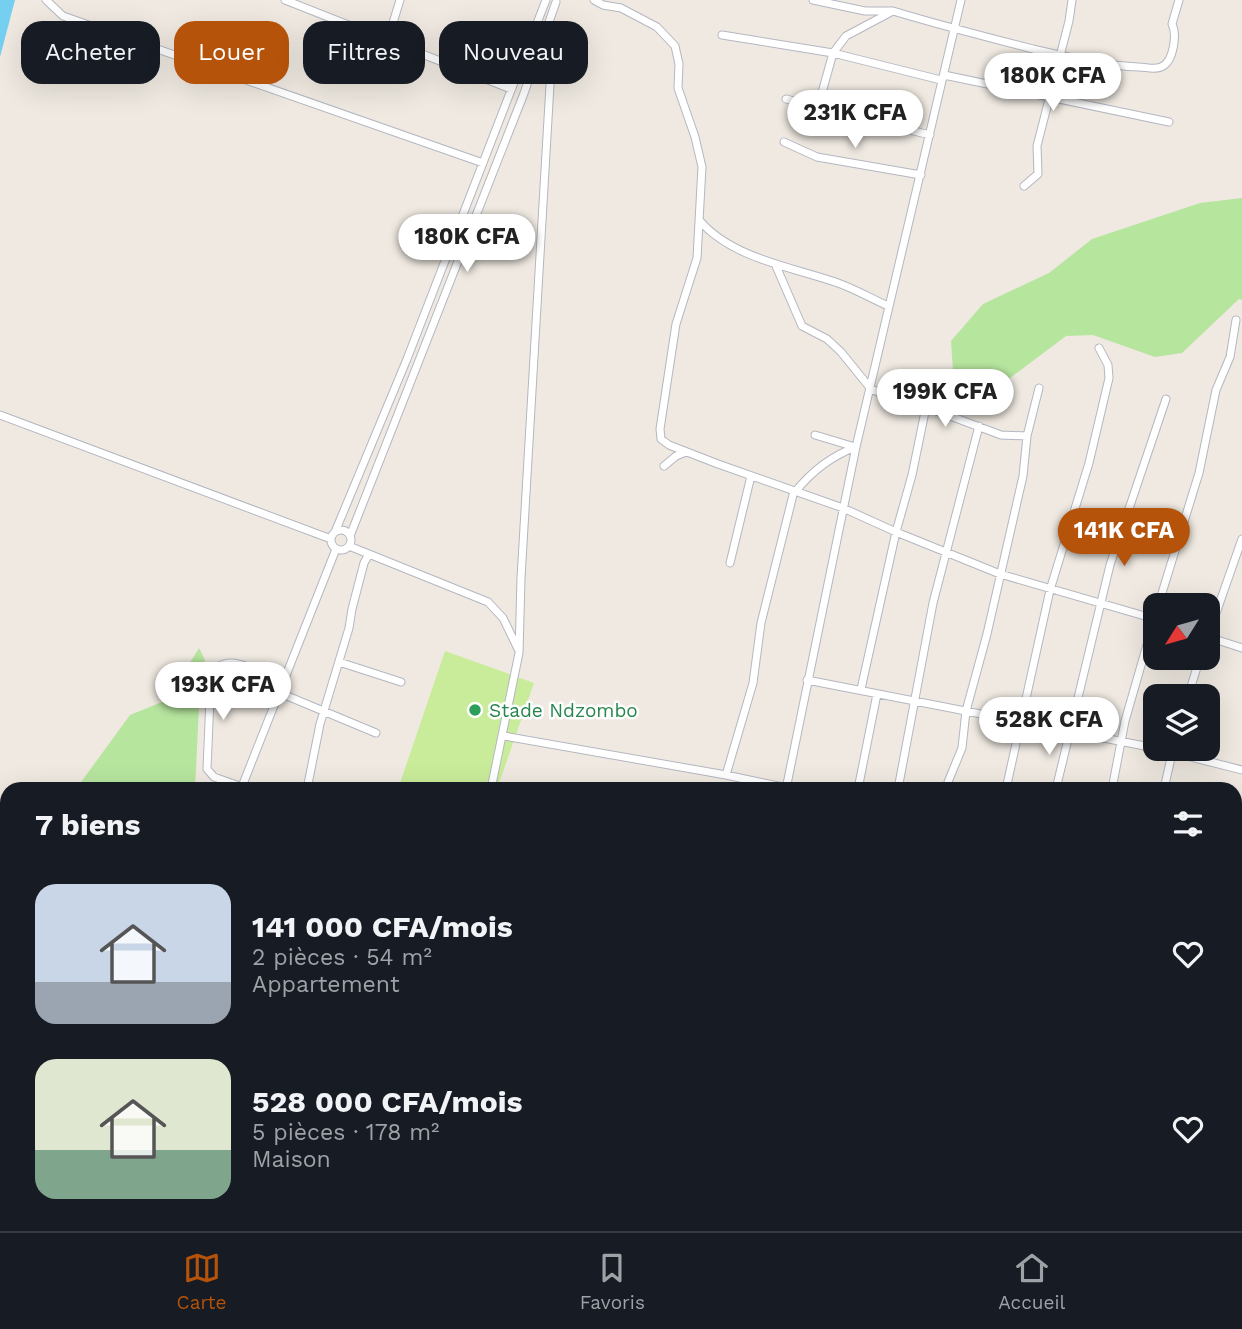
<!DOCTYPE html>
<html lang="fr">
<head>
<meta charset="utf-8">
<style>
  body { margin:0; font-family:"Work Sans",sans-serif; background:#242831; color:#f1f3f6; height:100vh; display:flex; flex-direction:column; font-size:26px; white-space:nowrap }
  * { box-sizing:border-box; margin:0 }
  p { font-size:23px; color:#9ea1a6 }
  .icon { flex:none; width:38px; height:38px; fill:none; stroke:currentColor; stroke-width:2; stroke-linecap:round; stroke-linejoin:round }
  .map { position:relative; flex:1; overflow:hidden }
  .side { position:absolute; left:0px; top:782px; width:1242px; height:450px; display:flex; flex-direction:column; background:#171b24; border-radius:21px 21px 0 0; box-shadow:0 7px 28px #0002 }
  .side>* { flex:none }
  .top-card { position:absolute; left:21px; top:21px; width:700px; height:63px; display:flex; gap:14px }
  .needle { width:46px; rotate:233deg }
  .fabs { position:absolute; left:1143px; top:593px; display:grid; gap:14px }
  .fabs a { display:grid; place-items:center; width:77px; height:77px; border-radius:14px; background:#171b24; box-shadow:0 7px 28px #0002; font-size:35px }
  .price { position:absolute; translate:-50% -60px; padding:0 16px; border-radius:24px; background:#fff; color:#222; font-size:23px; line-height:46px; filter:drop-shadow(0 2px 4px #0008) }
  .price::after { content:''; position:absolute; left:50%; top:42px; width:21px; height:16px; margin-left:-10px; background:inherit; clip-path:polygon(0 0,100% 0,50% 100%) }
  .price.selected { background:#b45309; color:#fff }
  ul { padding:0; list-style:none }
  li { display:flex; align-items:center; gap:21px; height:175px; padding:0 35px }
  li span { display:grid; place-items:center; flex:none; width:196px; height:140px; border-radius:21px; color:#555 }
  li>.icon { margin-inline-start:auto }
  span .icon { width:84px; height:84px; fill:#fffc; stroke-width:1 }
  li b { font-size:30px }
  h2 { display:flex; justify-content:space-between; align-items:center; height:84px; padding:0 35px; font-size:30px }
  .tag { padding:0 24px; border-radius:21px; background:#171b24; box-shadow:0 7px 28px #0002; font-size:24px; line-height:63px }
  .tag.selected { background:#b45309; color:#fff }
  .tab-bar { display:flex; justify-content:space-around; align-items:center; height:98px; border-top:2px solid #363941; background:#171b24; font-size:19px; color:#9ea1a6 }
  .tab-bar a { display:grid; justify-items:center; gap:4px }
  .tab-bar .selected { color:#b45309 }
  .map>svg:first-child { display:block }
  .medical { fill:#f5dfe0 }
  .green { fill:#b6e59e }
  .pitch { fill:#c9ec9a }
  .water { fill:#75cff0 }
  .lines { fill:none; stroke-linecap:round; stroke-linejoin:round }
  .minor-casing { stroke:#b4b7c1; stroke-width:9 }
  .minor { stroke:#fff; stroke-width:7 }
  .leisure-dot { fill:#2e9e5b; stroke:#fff; stroke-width:2.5 }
  .labels { text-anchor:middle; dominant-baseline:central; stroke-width:5; stroke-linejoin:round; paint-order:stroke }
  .leisure-label { font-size:19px; fill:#27864d; stroke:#fff; text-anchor:start }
</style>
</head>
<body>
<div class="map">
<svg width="1242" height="1231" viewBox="0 0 1242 1231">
  <rect width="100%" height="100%" fill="#efe9e1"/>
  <path class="medical" d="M 0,1059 L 7,1060 L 7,1128 L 0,1138 Z"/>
  <path class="green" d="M 1242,198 L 1242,300 L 1239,299 L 1182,353 L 1155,357 L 1093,335 L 1066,336 L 1002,384 L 953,371 L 951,341 L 983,304 L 1049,273 L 1092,239 L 1200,203 Z
    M 199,648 L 205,660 L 200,687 L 195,789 L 76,789 L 130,715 L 167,700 Z
    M 1236,923 L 1242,925 L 1242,1041 L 1236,1047 Z"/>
  <path class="pitch" d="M 445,651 L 534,683 L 497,789 L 398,789 Z"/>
  <path class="water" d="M 0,0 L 15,0 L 0,57 Z"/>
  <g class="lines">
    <g class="minor-casing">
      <path id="minor" d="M 46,0 L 63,16 L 483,163
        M 285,0 L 511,89
        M 594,0 L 603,5 L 621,8 L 657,27 L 675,46 L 679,64 L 678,88 L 695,137 L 702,167 L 697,258 L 676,324 L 660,429 L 661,439 L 669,445 L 718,464 L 843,508 L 896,532 L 1000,574 L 1155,619
        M 813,0 L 865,11 L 892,11
        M 722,35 L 833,53 L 941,80
        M 388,39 L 400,0
        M 944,75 L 1169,122
        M 786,99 L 930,135
        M 818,107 L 833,53 L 846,36 L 893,11 C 939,25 986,37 1033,49 C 1068,57 1104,66 1139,67 C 1146,67 1154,70 1161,67 C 1174,62 1177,34 1172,24 L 1179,0
        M 784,142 L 817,157 L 921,175
        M 1024,186 L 1038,174 L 1037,146 L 1069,21 L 1072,0
        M 700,221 C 733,259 793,267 838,283 C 855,289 872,299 888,306
        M 776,266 L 802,326 L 827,339 L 841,352 L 871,389 L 892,398 L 926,407 L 1001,435 L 1027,436
        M 0,415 L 331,539
        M 815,435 L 855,447
        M 664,466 L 676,456 L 686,452
        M 795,492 C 812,471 831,456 856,447
        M331 540a10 10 0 1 1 20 0a10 10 0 1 1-20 0Z
        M 335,532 L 407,359 L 546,0
        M 350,536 L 523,96 L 556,2
        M 349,546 L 488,602 L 503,618 L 518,649
        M 730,563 L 751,476
        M 1158,606 L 1199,473 L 1216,390 L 1230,357 L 1236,320
        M 1208,636 L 1242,539
        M 1208,637 L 1242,648
        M 339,662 L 401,682
        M 807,680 L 1155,748
        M 861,689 L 896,532 L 912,475 L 926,407
        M 280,693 L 376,733
        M 1188,696 L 1200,658
        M 504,736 L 726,775 L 792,789
        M 1159,749 L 1242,770
        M 726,775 L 753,683 L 761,623 L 794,491
        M 948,782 L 962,748 L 966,711 L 987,634 L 1023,476 L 1027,436 L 1039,388
        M 242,787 L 214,777 L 207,769 L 211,676 C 226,646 264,676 283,686
        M 241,789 L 336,549
        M 307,789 L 320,724 L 349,628 L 352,609 L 364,563 L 369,554
        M 491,789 L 519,653 L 521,578 L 552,51 L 547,29
        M 786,789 L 856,447 L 961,0
        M 858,789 L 877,694
        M 898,789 L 933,603 L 979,426
        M 1006,789 L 1050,590 L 1089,463 L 1109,378 L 1108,365 L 1099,348
        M 1056,789 L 1110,565 L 1166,399
        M 1112,789 L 1125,721 L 1155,617
        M 1164,789 L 1173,749
        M 1236,821 L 1242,805
        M 1236,908 L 1242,915
        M 0,1056 L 7,1058
        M 1236,1059 L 1242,1051
        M 1236,1085 L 1242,1088
        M 1236,1130 L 1242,1117
        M 0,1143 L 7,1133
        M 271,1225 L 279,1231
        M 423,1225 L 437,1231
        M 815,1225 L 831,1231
        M 918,1225 L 933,1231
        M 981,1225 L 983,1231
        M 27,1231 L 30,1225
        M 140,1231 L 143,1225
        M 302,1231 L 304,1225
        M 469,1231 L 470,1225
        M 555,1231 L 556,1225
        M 641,1231 L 643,1225
        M 907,1231 L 911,1225
        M 1101,1231 L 1105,1225
        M 1190,1231 L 1192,1225"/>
    </g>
    <use href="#minor" class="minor"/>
  </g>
  <circle class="leisure-dot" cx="475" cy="710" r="7"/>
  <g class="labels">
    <g class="leisure-label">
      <text x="489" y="710">Stade Ndzombo</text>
    </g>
  </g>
</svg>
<div class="fabs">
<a><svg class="needle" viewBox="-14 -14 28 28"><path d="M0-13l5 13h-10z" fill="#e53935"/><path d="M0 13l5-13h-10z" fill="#9ea1a6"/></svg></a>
<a><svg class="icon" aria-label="layers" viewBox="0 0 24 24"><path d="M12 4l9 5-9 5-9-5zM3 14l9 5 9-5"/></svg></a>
</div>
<b class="price" style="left:1053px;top:113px">180K CFA</b>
<b class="price" style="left:855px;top:150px">231K CFA</b>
<b class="price" style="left:467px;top:274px">180K CFA</b>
<b class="price" style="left:945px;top:429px">199K CFA</b>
<b class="price selected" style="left:1124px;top:568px">141K CFA</b>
<b class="price" style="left:223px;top:722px">193K CFA</b>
<b class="price" style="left:1049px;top:757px">528K CFA</b>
<div class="top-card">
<a class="tag">Acheter</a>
<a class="tag selected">Louer</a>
<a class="tag">Filtres</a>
<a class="tag">Nouveau</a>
</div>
<section class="side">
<h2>7 biens<svg class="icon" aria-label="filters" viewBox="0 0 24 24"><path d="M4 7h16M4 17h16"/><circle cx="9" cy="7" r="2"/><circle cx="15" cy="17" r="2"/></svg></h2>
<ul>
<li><span style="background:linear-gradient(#c9d6e8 70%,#9aa5b1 0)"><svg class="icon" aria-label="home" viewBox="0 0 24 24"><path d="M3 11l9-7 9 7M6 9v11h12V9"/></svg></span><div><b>141 000 CFA/mois</b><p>2 pièces · 54 m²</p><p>Appartement</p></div><svg class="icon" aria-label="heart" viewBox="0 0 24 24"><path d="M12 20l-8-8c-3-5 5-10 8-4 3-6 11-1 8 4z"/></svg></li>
<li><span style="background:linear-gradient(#dfe7d0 65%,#7fa58c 0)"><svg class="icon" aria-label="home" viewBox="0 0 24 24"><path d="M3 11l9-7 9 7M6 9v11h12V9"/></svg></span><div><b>528 000 CFA/mois</b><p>5 pièces · 178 m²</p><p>Maison</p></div><svg class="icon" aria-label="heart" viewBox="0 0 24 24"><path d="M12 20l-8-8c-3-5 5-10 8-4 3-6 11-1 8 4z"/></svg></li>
</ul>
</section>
</div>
<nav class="tab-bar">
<a class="selected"><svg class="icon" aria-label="map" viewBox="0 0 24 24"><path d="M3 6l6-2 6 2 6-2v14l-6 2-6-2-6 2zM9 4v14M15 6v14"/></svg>Carte</a>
<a><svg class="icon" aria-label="saved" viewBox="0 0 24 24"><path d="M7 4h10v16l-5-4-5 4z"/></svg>Favoris</a>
<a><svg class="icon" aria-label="home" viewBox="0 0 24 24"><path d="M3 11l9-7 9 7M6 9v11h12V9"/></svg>Accueil</a>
</nav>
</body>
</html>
